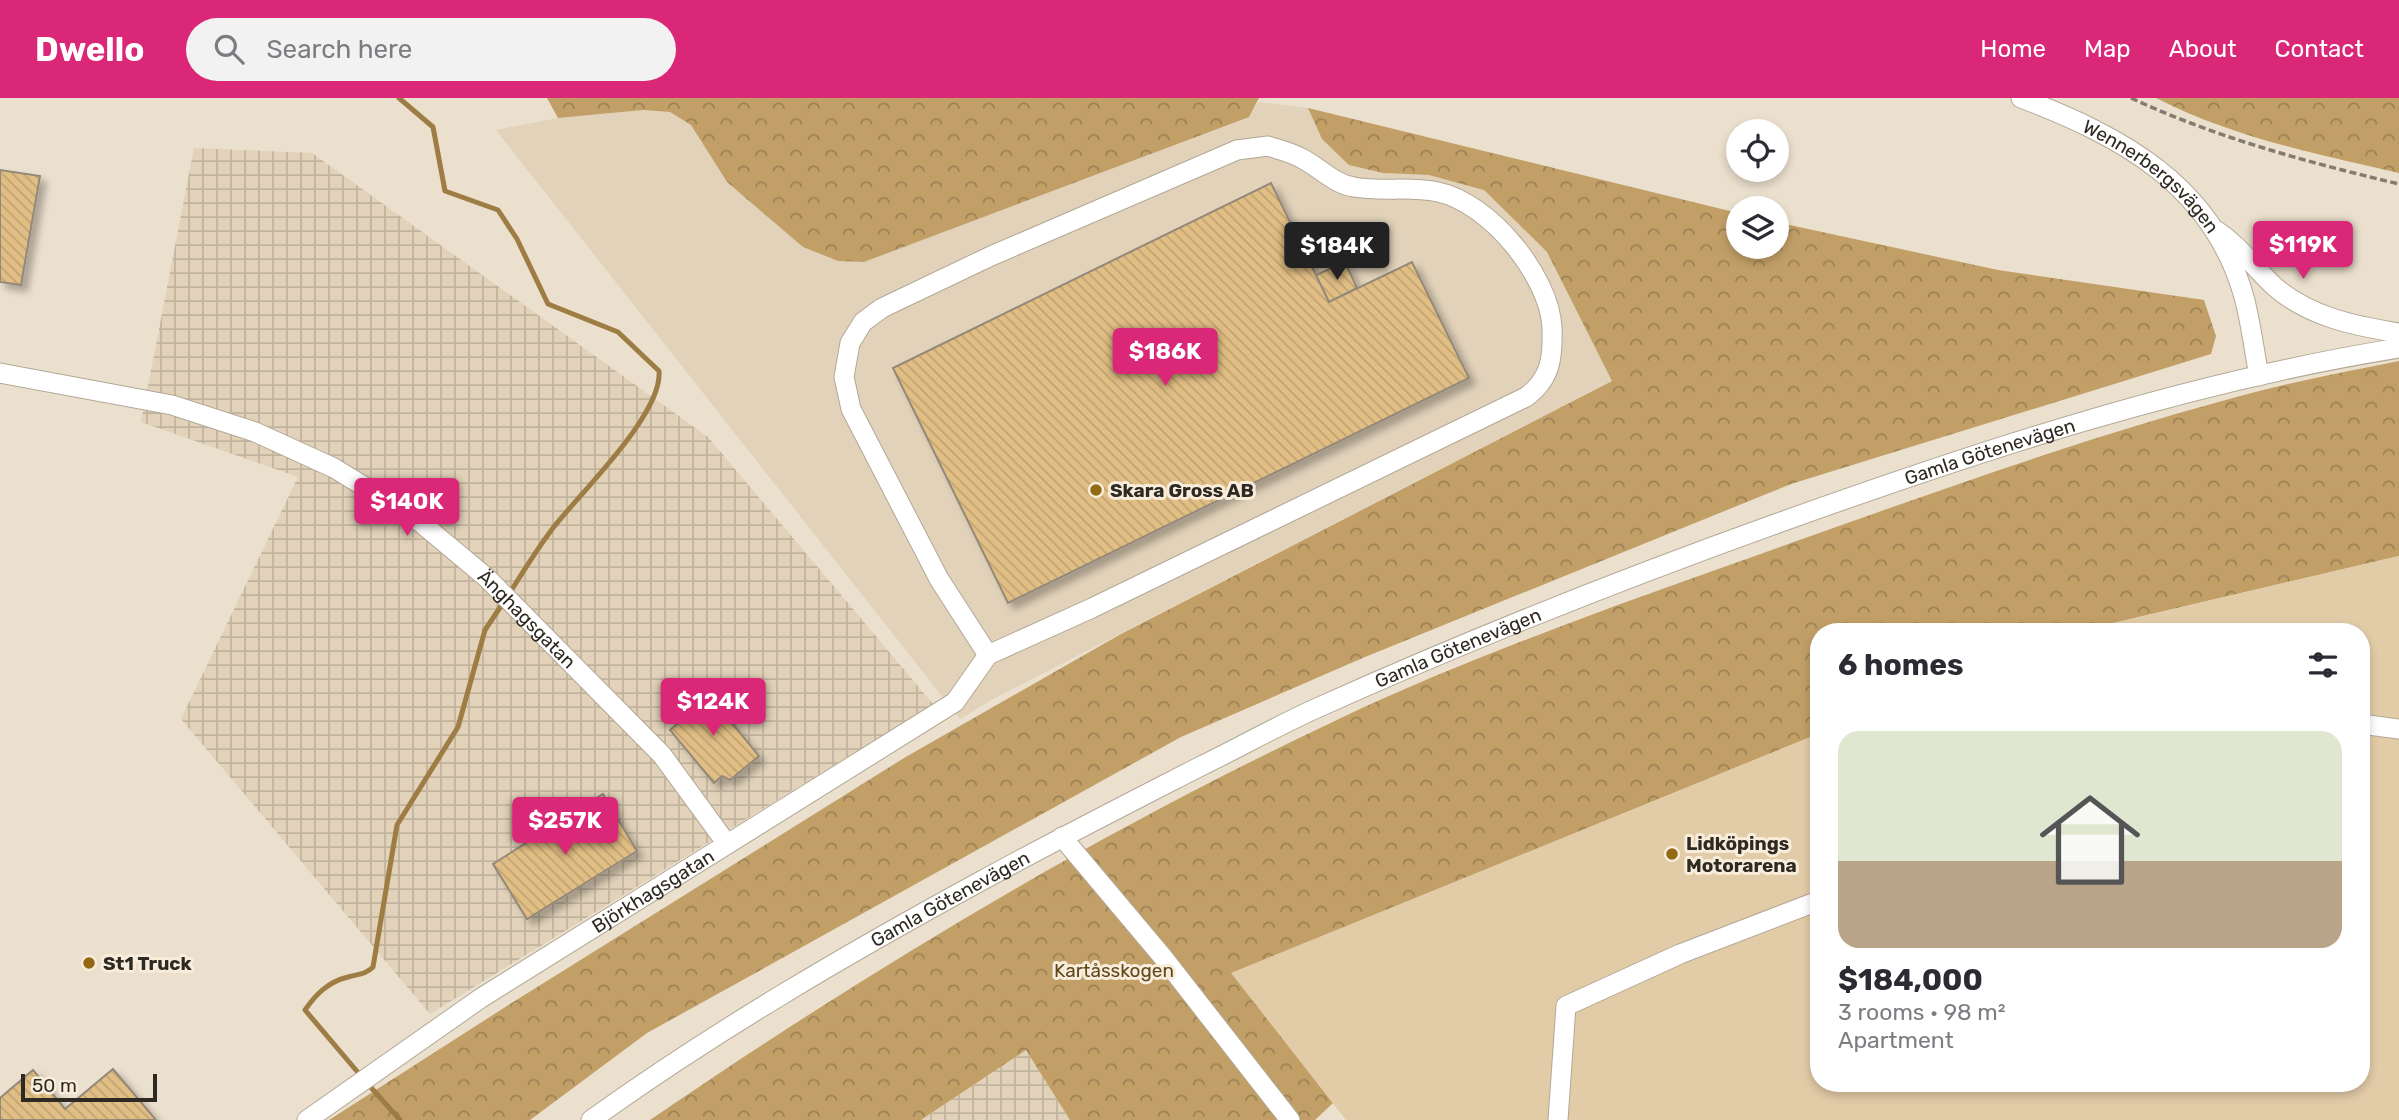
<!DOCTYPE html>
<html lang="en">
<head>
<meta charset="utf-8">
<style>
  body { margin:0; font-family:Rubik,sans-serif; background:#f2f2f3; color:#2b2b33; height:100vh; display:flex; flex-direction:column; font-size:26px; white-space:nowrap }
  * { box-sizing:border-box; margin:0 }
  p { font-size:23px; color:#7c7c81 }
  .icon { flex:none; width:38px; height:38px; fill:none; stroke:currentColor; stroke-width:2; stroke-linecap:round; stroke-linejoin:round }
  .map { position:relative; flex:1; overflow:hidden }
  .drawer { position:absolute; left:1810px; top:525px; width:560px; height:469px; display:flex; flex-direction:column; background:#fff; border-radius:28px; box-shadow:0 4px 10px #0003 }
  .drawer>* { flex:none }
  .controls { position:absolute; left:1726px; top:21px; display:grid; gap:14px }
  .controls a { display:grid; place-items:center; width:63px; height:63px; border-radius:50%; background:#fff; box-shadow:0 4px 10px #0003; font-size:35px }
  .scale { position:absolute; left:21px; bottom:18px; width:136px; box-sizing:border-box; padding-left:7px; border:4px solid #2e2a23; border-top:0; font-size:19px; line-height:24px; white-space:nowrap; color:#2e2a23; -webkit-text-stroke:5px #f8ecda; paint-order:stroke }
  .price { position:absolute; translate:-50% -60px; padding:0 16px; border-radius:7px; background:#db2777; color:#fff; font-size:23px; line-height:46px; filter:drop-shadow(0 2px 4px #0008) }
  .price::after { content:''; position:absolute; left:50%; top:42px; width:21px; height:16px; margin-left:-10px; background:inherit; clip-path:polygon(0 0,100% 0,50% 100%) }
  .price.active { background:#222; color:#fff }
  ul { padding:0; list-style:none }
  li { display:grid; align-content:center; gap:14px; height:371px; padding:0 28px }
  li span { display:grid; place-items:center; height:217px; border-radius:21px; color:#555 }
  li>.icon { margin-inline-start:auto }
  span .icon { width:126px; height:126px; fill:#fffc; stroke-width:1 }
  li b { font-size:30px }
  h2 { display:flex; justify-content:space-between; align-items:center; height:84px; padding:0 28px; font-size:30px }
  header { display:flex; align-items:center; gap:42px; box-sizing:border-box; height:98px; padding:0 35px; background:#db2777; color:#fff }
  header strong { font-size:33px }
  nav { display:flex; gap:38px; margin-inline-start:auto; font-size:24px }
  .search { width:490px; height:63px; background:#f2f2f3; display:flex; align-items:center; gap:18px; box-sizing:border-box; padding:0 24px; border-radius:38px; color:#7c7c81; font-size:26px }
  .map>svg:first-child { display:block }
  .built { fill:#e1d2b9 }
  .industrial { fill:url(#industrial-grid) }
  .forest { fill:url(#forest-crowns) }
  .pitch { fill:#e2cba7 }
  .lines { fill:none; stroke-linecap:round; stroke-linejoin:round }
  .stream { stroke:#9e7d45; stroke-width:5 }
  .building { fill:url(#building-back-hatch); stroke:#948979; stroke-width:2; filter:url(#shadow) }
  .minor-casing { stroke:#b3a896; stroke-width:21 }
  .path { stroke:#847c70; stroke-width:3.5; stroke-dasharray:7 3.5; stroke-linecap:butt }
  .minor { stroke:#fff; stroke-width:19 }
  .poi-dot { fill:#936914; stroke:#f8ecda; stroke-width:2.5 }
  .labels { text-anchor:middle; dominant-baseline:central; stroke-width:6; stroke-linejoin:round; paint-order:stroke }
  .street-label { font-size:19px; fill:#2e2a23; stroke:#f8ecda }
  .poi-label { font-size:19px; font-weight:bold; fill:#2e2a23; stroke:#f8ecda; text-anchor:start }
  .park-label { font-size:19px; fill:#60481c; stroke:#f8ecda }
</style>
</head>
<body>
<header>
<strong>Dwello</strong>
<div class="search"><svg class="icon" aria-label="search" viewBox="0 0 24 24"><circle cx="10" cy="10" r="6"/><path d="M15 15l6 6"/></svg>Search here</div>
<nav><a>Home</a><a>Map</a><a>About</a><a>Contact</a></nav>
</header>
<div class="map">
<svg width="2399" height="1022" viewBox="0 0 2399 1022">
  <defs>
    <pattern id="industrial-grid" width="8" height="8" patternUnits="userSpaceOnUse" patternTransform="scale(1.75)"><rect width="8" height="8" fill="#e1d2b9"/><path d="M0 4h8M4 0v8" fill="none" stroke="#c1b49f"/></pattern>
    <pattern id="forest-crowns" width="20" height="18" patternUnits="userSpaceOnUse" patternTransform="scale(1.75)"><rect width="20" height="18" fill="#c19f67"/><path d="M2 6a3 3 0 1 1 6 0M12 15a3 3 0 1 1 6 0" fill="none" stroke="#9d8254"/></pattern>
    <pattern id="building-back-hatch" width="6" height="6" patternUnits="userSpaceOnUse" patternTransform="scale(1.75)"><rect width="6" height="6" fill="#e1be84"/><path d="M-1 5l2 2M0 0l6 6M5-1l2 2" fill="none" stroke="#c1a372"/></pattern>
    <filter id="shadow"><feDropShadow dx="6" dy="6" stdDeviation="3.5" flood-color="#0004"/></filter>
  </defs>
  <rect width="100%" height="100%" fill="#ebdfcd"/>
  <path class="built" d="M 1259,4 L 1308,10 L 1322,41 L 1383,75 L 1429,77 L 1483,91 L 1547,154 L 1613,282 L 993,601 L 960,621 L 496,32 L 558,20 L 643,12 L 670,14 L 691,27 L 727,84 L 803,149 L 838,163 L 864,164 L 1248,19 Z"/>
  <path class="industrial" d="M 194,50 L 312,55 L 708,339 L 933,606 L 430,916 L 181,621 L 298,379 L 141,324 Z
    M 1026,952 L 1070,1022 L 921,1022 Z"/>
  <path class="forest" d="M 547,0 L 1259,0 L 1249,19 L 864,164 L 838,163 L 803,149 L 727,84 L 691,27 L 670,14 L 643,12 L 558,20 Z
    M 2156,0 L 2399,0 L 2399,75 C 2316,56 2232,39 2156,0 Z
    M 1308,10 L 1738,115 L 1738,149 L 1776,149 L 1776,124 L 1998,172 L 2204,202 L 2216,238 L 2211,256 L 1791,386 L 1365,559 L 1181,639 L 647,935 L 530,1022 L 329,1022 L 510,906 L 904,660 L 1121,536 L 1612,283 L 1547,154 L 1484,92 L 1429,77 L 1383,75 L 1349,67 L 1322,41 Z
    M 2399,263 L 2399,458 L 2075,534 L 1818,534 L 1818,636 L 1232,875 L 1333,1005 L 1315,1022 L 1070,1022 L 1026,952 L 921,1022 L 650,1022 C 869,872 1100,733 1341,620 C 1492,549 1652,495 1808,439 C 1960,385 2111,331 2267,291 C 2311,280 2355,272 2399,263 Z"/>
  <path class="pitch" d="M 2399,458 L 2399,1022 L 1346,1022 L 1231,875 L 1818,636 L 1818,985 L 2361,985 L 2361,534 L 2075,534 Z"/>
  <g class="lines">
    <path class="stream" d="M 399,0 L 433,29 L 445,93 L 498,112 L 517,141 L 548,206 L 618,234 L 659,273 C 663,316 580,395 553,430 C 537,451 523,474 509,496
      M 361,978 L 305,912 C 316,896 328,884 348,879 C 358,876 365,877 373,869 L 397,727 L 458,629 L 485,532 L 503,505
      M 367,985 L 400,1022"/>
  </g>
  <path class="building" d="M 0,72 L 40,78 L 21,187 L 0,184 Z
    M 1271,85 L 1329,204 L 1412,164 L 1469,280 L 1008,505 L 893,270 Z
    M 1345,164 L 1357,190 L 1329,204 L 1316,177 Z
    M 702,588 L 759,658 L 730,682 L 722,678 L 714,685 L 670,632 L 687,618 L 679,607 Z
    M 603,696 L 637,753 L 527,821 L 493,766 Z
    M 113,971 L 156,1022 L 0,1022 L 0,1000 L 33,972 L 65,1011 Z"/>
  <g class="lines">
    <g class="minor-casing">
      <g id="minor">
        <path id="s1" d="M 2021,0 C 2121,38 2213,87 2244,199 C 2251,225 2254,252 2259,278"/>
        <path d="M 1268,48 C 1280,52 1293,55 1303,61 C 1320,70 1334,86 1354,89 C 1382,94 1410,88 1438,94 C 1490,105 1549,178 1552,229 C 1553,259 1551,281 1526,299 L 1092,510 L 988,557 L 939,481 L 851,311 L 844,279 L 850,245 L 863,224 L 882,210 L 991,158 L 1237,52 Z"/>
        <path d="M 2217,133 C 2240,148 2254,170 2275,189 C 2310,219 2355,228 2399,235"/>
        <path id="s2" d="M 0,275 L 172,307 L 255,334 L 334,370 L 414,419 L 487,480 L 662,657 L 727,746"/>
        <path d="M 2361,626 L 2399,631"/>
        <path d="M 1062,739 L 1162,858 L 1290,1022"/>
        <path id="s3" d="M 307,1022 L 481,900 L 955,604 L 988,557"/>
        <path id="s4" d="M 591,1022 C 715,933 847,856 981,783 C 1054,743 1127,706 1201,668 C 1240,649 1277,628 1317,610 C 1468,542 1622,481 1778,425 C 1979,353 2187,284 2399,250"/>
        <path d="M 1558,1022 L 1566,908 L 1680,856 L 1818,803"/>
      </g>
    </g>
    <path class="path" d="M 2131,0 C 2217,40 2307,64 2399,86"/>
    <use href="#minor" class="minor"/>
  </g>
  <g class="poi-dot">
    <circle cx="1096" cy="392" r="7"/>
    <circle cx="1672" cy="756" r="7"/>
    <circle cx="89" cy="865" r="7"/>
  </g>
  <g class="labels">
    <g class="street-label">
      <text stroke="none"><textPath href="#s1" startOffset="154">Wennerbergsvägen</textPath></text>
      <text stroke="none"><textPath href="#s4" startOffset="1556">Gamla Götenevägen</textPath></text>
      <text stroke="none"><textPath href="#s2" startOffset="595">Änghagsgatan</textPath></text>
      <text stroke="none"><textPath href="#s4" startOffset="989">Gamla Götenevägen</textPath></text>
      <text stroke="none"><textPath href="#s3" startOffset="415">Björkhagsgatan</textPath></text>
      <text stroke="none"><textPath href="#s4" startOffset="422">Gamla Götenevägen</textPath></text>
    </g>
    <g class="poi-label">
      <text x="1110" y="392">Skara Gross AB</text>
      <text x="1686" y="745">Lidköpings<tspan x="1686" dy="22">Motorarena</tspan></text>
      <text x="103" y="865">St1 Truck</text>
    </g>
    <g class="park-label">
      <text x="1114" y="872">Kartåsskogen</text>
    </g>
  </g>
</svg>
<div class="controls">
<a><svg class="icon" aria-label="locate" viewBox="0 0 24 24"><circle cx="12" cy="12" r="6"/><path d="M12 2v4M12 18v4M2 12h4M18 12h4"/></svg></a>
<a><svg class="icon" aria-label="layers" viewBox="0 0 24 24"><path d="M12 4l9 5-9 5-9-5zM3 14l9 5 9-5"/></svg></a>
</div>
<div class="scale">50 m</div>
<b class="price" style="left:2303px;top:183px">$119K</b>
<b class="price active" style="left:1337px;top:184px">$184K</b>
<b class="price" style="left:1165px;top:290px">$186K</b>
<b class="price" style="left:407px;top:440px">$140K</b>
<b class="price" style="left:713px;top:640px">$124K</b>
<b class="price" style="left:565px;top:759px">$257K</b>
<section class="drawer">
<h2>6 homes<svg class="icon" aria-label="filters" viewBox="0 0 24 24"><path d="M4 7h16M4 17h16"/><circle cx="9" cy="7" r="2"/><circle cx="15" cy="17" r="2"/></svg></h2>
<ul>
<li><span style="background:linear-gradient(#dfe7d0 60%,#b9a48a 0)"><svg class="icon" aria-label="home" viewBox="0 0 24 24"><path d="M3 11l9-7 9 7M6 9v11h12V9"/></svg></span><div><b>$184,000</b><p>3 rooms · 98 m²</p><p>Apartment</p></div></li>
</ul>
</section>
</div>
</body>
</html>
